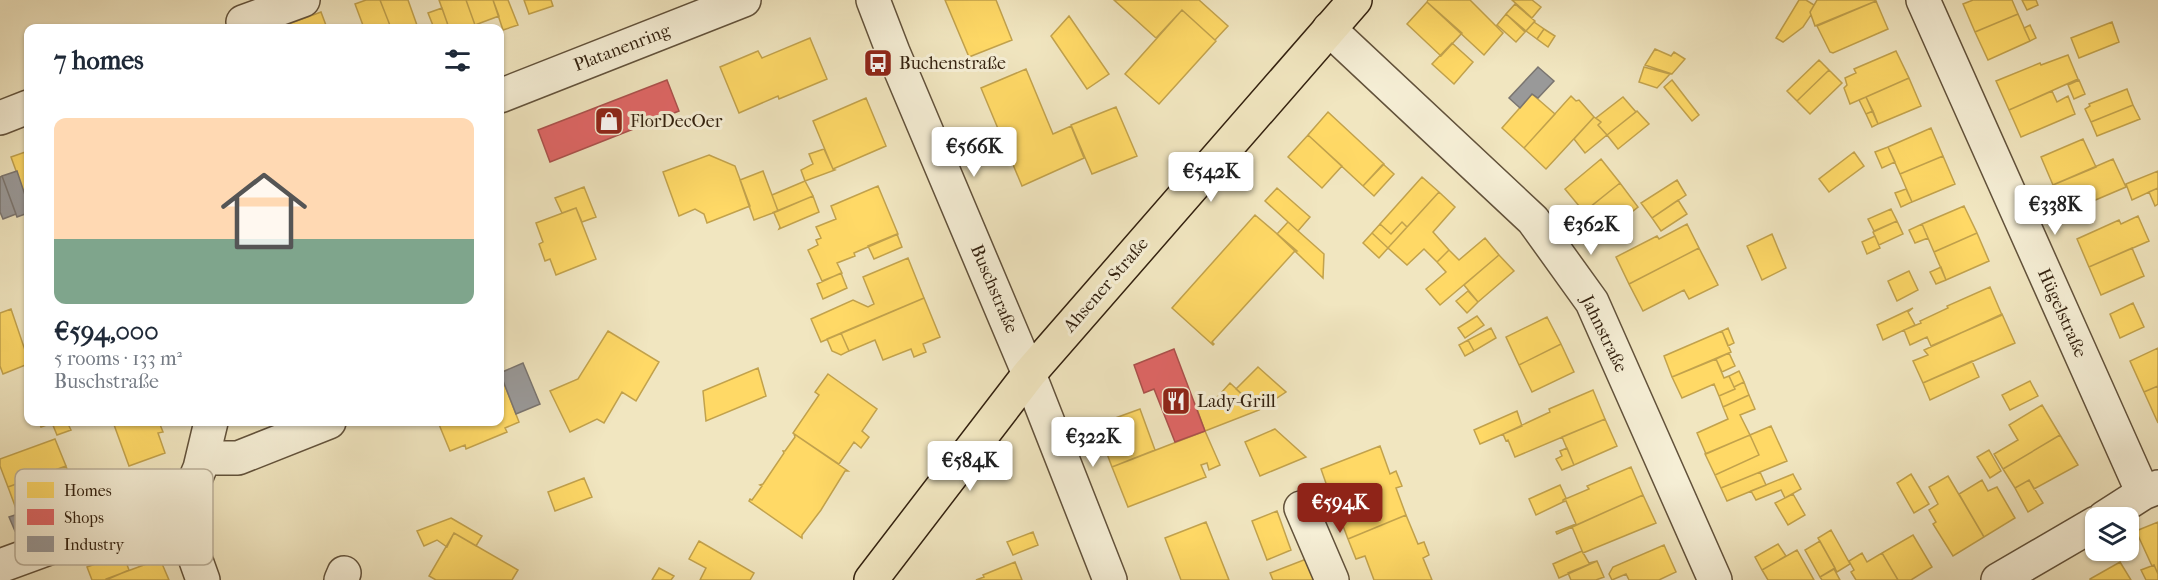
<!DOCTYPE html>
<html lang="en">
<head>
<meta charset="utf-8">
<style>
  body { margin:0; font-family:"IM FELL French Canon",serif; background:#f6f6f7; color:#1f2937; height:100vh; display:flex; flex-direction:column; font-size:22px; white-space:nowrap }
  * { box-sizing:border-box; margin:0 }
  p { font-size:20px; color:#747a83 }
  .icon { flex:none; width:33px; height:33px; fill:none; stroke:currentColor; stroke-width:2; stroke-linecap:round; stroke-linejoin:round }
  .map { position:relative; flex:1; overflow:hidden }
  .sheet { position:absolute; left:24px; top:24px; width:480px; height:402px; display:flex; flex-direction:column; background:#fff; border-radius:12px; box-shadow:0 2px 4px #0004 }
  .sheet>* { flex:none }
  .fabs { position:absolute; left:2085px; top:507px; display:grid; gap:12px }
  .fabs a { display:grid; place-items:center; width:54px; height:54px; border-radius:12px; background:#fff; box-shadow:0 2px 4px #0004; font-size:30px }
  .price { position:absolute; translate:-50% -51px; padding:0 14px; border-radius:6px; background:#fff; color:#222; font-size:20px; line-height:39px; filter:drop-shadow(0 2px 3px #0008) }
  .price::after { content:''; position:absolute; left:50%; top:36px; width:18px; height:14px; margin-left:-9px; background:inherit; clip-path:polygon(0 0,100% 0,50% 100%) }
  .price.current { background:#8f2418; color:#fff }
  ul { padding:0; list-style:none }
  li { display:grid; align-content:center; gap:12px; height:318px; padding:0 30px }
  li+li { border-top:2px solid #e0e1e3 }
  li span { display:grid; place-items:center; height:186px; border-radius:12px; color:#555 }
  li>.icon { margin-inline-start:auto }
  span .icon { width:108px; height:108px; fill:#fffc; stroke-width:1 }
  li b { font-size:26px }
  h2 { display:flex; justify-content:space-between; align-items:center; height:72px; padding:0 30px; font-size:26px }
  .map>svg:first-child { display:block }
  .homes { fill:#ffd966; stroke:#c2a24c; stroke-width:1.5 }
  .shops { fill:#e06666; stroke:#ac514c; stroke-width:1.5 }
  .industry { fill:#999; stroke:#7a7570; stroke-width:1.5 }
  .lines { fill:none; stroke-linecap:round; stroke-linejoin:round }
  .minor-casing { stroke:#62523b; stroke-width:36 }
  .major-casing { stroke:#33210f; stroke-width:36 }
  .minor { stroke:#f6efd6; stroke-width:33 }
  .major { stroke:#f1e6c0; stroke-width:33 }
  .labels { text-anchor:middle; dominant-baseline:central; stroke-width:6; stroke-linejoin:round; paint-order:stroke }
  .street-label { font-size:18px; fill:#33210f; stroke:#f6efd6 }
  .poi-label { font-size:18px; fill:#33210f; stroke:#f6efd6; text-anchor:start }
  .key { fill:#f6efd6; stroke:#bcb19a; stroke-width:1.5 }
  .key-label { font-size:16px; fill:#33210f }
</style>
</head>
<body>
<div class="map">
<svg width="2158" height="580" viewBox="0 0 2158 580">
  <rect width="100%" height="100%" fill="#f1e6c0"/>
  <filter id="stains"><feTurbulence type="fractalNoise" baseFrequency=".00333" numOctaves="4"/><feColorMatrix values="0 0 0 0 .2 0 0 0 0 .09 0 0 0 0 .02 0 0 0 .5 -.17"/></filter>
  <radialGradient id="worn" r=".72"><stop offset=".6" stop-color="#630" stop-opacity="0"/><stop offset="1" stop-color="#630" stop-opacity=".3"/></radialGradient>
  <path class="homes" d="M 366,0 L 380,0 L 391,28 L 364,28 L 355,4 Z
    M 380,0 L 408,0 L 418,28 L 391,28 Z
    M 439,0 L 466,0 L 475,25 L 466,28 L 449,28 Z
    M 466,0 L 493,0 L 499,16 L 475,25 Z
    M 493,0 L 508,0 L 518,25 L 503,30 Z
    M 524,0 L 551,0 L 553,6 L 529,14 Z
    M 945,0 L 996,0 L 1012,40 L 969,57 Z
    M 1114,0 L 1199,0 L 1228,26 L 1215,40 L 1182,10 L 1156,38 Z
    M 1428,0 L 1470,0 L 1503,33 L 1484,55 L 1427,2 Z
    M 1512,0 L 1532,0 L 1541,7 L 1532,18 Z
    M 1799,0 L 1806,0 L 1814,5 L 1810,12 L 1811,15 L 1803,27 L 1783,42 L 1776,38 Z
    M 1817,0 L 1875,0 L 1876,1 L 1815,26 L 1810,12 Z
    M 1973,0 L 2012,0 L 2018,14 L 1975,32 L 1963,4 Z
    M 2022,0 L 2036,0 L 2038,5 L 2027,10 Z
    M 1876,1 L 1888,29 L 1833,53 L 1830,52 L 1817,26 Z
    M 1427,2 L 1462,33 L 1441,56 L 1407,24 Z
    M 1515,4 L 1535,21 L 1526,31 L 1506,14 Z
    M 442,8 L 449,28 L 434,28 L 428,13 Z
    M 1182,10 L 1216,41 L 1159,104 L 1125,74 Z
    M 321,12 L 327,28 L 283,28 L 283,26 Z
    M 1506,14 L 1525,32 L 1516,42 L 1497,25 Z
    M 2018,14 L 2030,41 L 1988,60 L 1975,32 Z
    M 1069,16 L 1109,74 L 1087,89 L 1051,36 Z
    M 1534,22 L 1544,29 L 1537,39 L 1526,31 Z
    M 2112,22 L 2119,42 L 2079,58 L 2071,38 Z
    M 2030,25 L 2036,38 L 2030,41 L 2024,28 Z
    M 1544,29 L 1555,36 L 1548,47 L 1537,39 Z
    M 810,38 L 827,79 L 779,99 L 778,96 L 739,113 L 720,67 L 758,51 L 762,58 Z
    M 1452,43 L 1473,62 L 1454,84 L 1432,64 Z
    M 1655,49 L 1671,56 L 1674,52 L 1685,59 L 1672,74 L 1645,65 Z
    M 1896,51 L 1909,78 L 1850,104 L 1844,88 L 1847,85 L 1845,78 L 1856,73 L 1854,69 Z
    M 2068,55 L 2078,79 L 2009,110 L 1996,81 L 2040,63 L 2041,65 Z
    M 1819,60 L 1829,70 L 1797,101 L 1787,91 Z
    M 1644,67 L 1670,74 L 1657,88 L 1639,82 Z
    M 1026,69 L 1053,134 L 1071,126 L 1084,158 L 1022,186 L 981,88 Z
    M 1829,70 L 1842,83 L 1810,114 L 1797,101 Z
    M 1909,78 L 1921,106 L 1878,124 L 1866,97 Z
    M 1672,80 L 1699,115 L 1692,121 L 1664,87 Z
    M 2079,80 L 2085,94 L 2074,99 L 2068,85 Z
    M 2127,89 L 2133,105 L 2091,122 L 2085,109 L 2090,106 L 2089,104 Z
    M 2052,91 L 2057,102 L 2068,96 L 2075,114 L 2021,137 L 2009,110 Z
    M 1532,94 L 1555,114 L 1524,148 L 1502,128 Z
    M 1571,96 L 1576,101 L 1579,100 L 1594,117 L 1546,169 L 1524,148 Z
    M 1623,97 L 1636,112 L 1607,135 L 1598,125 L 1601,122 L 1596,118 Z
    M 1866,97 L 1873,111 L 1866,114 L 1859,100 Z
    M 866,98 L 886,146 L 833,169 L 813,121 Z
    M 2133,105 L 2140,119 L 2097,136 L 2091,122 Z
    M 1116,107 L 1137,156 L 1092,174 L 1071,125 Z
    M 1637,111 L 1649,124 L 1618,149 L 1607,135 Z
    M 1873,111 L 1878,124 L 1872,127 L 1866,114 Z
    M 1328,112 L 1384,164 L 1363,186 L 1308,135 Z
    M 1594,117 L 1601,122 L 1598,125 L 1607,135 L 1585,153 L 1574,139 Z
    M 1931,128 L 1943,156 L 1900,174 L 1888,147 Z
    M 1308,135 L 1342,166 L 1322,188 L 1288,157 Z
    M 2083,139 L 2096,167 L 2053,185 L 2041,157 Z
    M 1888,147 L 1895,162 L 1882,168 L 1875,152 Z
    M 824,149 L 833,169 L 835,170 L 805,181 L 801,170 L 813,164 L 809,154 Z
    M 28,151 L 28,204 L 11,157 Z
    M 1854,152 L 1864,166 L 1829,192 L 1819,179 Z
    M 709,155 L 735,166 L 750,206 L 707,223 L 704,214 L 695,209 L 679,216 L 663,172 Z
    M 1943,156 L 1955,184 L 1912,202 L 1900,174 Z
    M 1601,159 L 1620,183 L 1584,212 L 1565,189 Z
    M 2113,159 L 2126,187 L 2065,213 L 2053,185 Z
    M 1383,164 L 1394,174 L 1374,196 L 1363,186 Z
    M 763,171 L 778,211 L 754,220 L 740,180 Z
    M 2158,171 L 2158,188 L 2132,200 L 2126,184 Z
    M 1422,177 L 1439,192 L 1407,227 L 1402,222 L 1391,234 L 1380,224 Z
    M 1677,180 L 1686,195 L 1652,218 L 1641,203 Z
    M 805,181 L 813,196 L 778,211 L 772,195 Z
    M 1620,183 L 1638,207 L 1602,236 L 1584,212 Z
    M 878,186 L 898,234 L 854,253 L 855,256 L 837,263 L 842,273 L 822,281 L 808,250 L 818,245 L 816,240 L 821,238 L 816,227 L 836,219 L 831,206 Z
    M 584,187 L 596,217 L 582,222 L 576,208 L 562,213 L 555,198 Z
    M 1277,188 L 1310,217 L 1298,231 L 1265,201 Z
    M 2158,188 L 2158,204 L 2155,206 L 2149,192 Z
    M 1906,189 L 1912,202 L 1901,207 L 1895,193 Z
    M 1439,192 L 1455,207 L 1433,232 L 1449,250 L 1437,262 L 1424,249 L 1407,265 L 1388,248 Z
    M 813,196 L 819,212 L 779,229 L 780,227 L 774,213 L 772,213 Z
    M 1678,200 L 1687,214 L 1661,231 L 1652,218 Z
    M 1964,206 L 1977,233 L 1934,252 L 1922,224 Z
    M 576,208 L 596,259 L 556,275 L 550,259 L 545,261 L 539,244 L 543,242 L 536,223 Z
    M 1891,209 L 1897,221 L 1874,231 L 1868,219 Z
    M 1255,215 L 1297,251 L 1294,252 L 1212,342 L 1214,344 L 1213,345 L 1172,308 Z
    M 2138,216 L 2149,241 L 2089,267 L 2077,239 L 2119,220 L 2121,224 Z
    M 1897,221 L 1903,234 L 1879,245 L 1873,232 Z
    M 1288,222 L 1324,254 L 1323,278 L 1277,234 Z
    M 1402,222 L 1407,227 L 1388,248 L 1372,233 L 1380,224 L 1391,234 Z
    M 1687,224 L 1699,248 L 1629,284 L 1616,257 L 1657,236 L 1659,239 Z
    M 1922,224 L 1928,238 L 1915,243 L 1909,230 Z
    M 1372,233 L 1388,248 L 1379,258 L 1363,243 Z
    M 1977,233 L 1989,261 L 1946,280 L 1934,252 Z
    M 897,234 L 902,247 L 874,259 L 868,246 Z
    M 1772,234 L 1786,268 L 1762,280 L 1747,246 Z
    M 1875,236 L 1880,248 L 1867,254 L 1862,242 Z
    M 1485,238 L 1499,255 L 1440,305 L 1426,289 L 1446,272 L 1437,262 L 1449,250 L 1459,260 Z
    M 1699,248 L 1718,285 L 1689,299 L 1684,290 L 1643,311 L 1629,284 Z
    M 2132,248 L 2144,276 L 2101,295 L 2089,267 Z
    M 1499,255 L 1514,271 L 1478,302 L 1464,285 Z
    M 908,258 L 924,298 L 821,342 L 811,319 L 853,300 L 868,307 L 874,304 L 863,277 Z
    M 1941,267 L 1946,280 L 1936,284 L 1930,272 Z
    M 1909,271 L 1918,290 L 1897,301 L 1888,281 Z
    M 841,273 L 847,288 L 823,299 L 817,284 Z
    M 1990,287 L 2002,315 L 1931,346 L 1927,337 L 1910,345 L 1904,330 L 1921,323 L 1920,321 L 1948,308 L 1947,306 Z
    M 1468,291 L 1478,302 L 1467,313 L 1456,301 Z
    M 924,298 L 940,337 L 923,344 L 926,352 L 914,357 L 911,349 L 883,360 L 875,340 L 849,351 L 841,333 Z
    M 2133,303 L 2144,327 L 2120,338 L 2110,314 Z
    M 1913,308 L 1908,312 L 1915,325 L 1883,340 L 1877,325 Z
    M 11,309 L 28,359 L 28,364 L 3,374 L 0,366 L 0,313 Z
    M 2002,314 L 2015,343 L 1923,383 L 1913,361 L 1928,355 L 1924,350 Z
    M 1477,316 L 1484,325 L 1465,338 L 1458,328 Z
    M 1547,317 L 1561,344 L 1519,365 L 1506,337 Z
    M 1491,328 L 1496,338 L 1474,351 L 1468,340 Z
    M 1728,328 L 1734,343 L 1728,346 L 1722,331 Z
    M 608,331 L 659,362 L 636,401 L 622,392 L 604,423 L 597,419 L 570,432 L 550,391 L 578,379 Z
    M 1722,331 L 1731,352 L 1672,377 L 1664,356 Z
    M 841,333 L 849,351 L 841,355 L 832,351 L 827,339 Z
    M 1468,340 L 1474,351 L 1465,356 L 1459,345 Z
    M 1561,344 L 1574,372 L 1532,392 L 1519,365 Z
    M 2158,348 L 2158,386 L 2144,392 L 2130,361 Z
    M 1729,353 L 1735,366 L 1722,372 L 1716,359 Z
    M 1716,359 L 1724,378 L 1729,376 L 1735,389 L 1719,396 L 1714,384 L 1682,398 L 1672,377 Z
    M 1972,361 L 1979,377 L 1930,400 L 1923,383 Z
    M 1258,367 L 1286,392 L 1259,410 L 1236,389 Z
    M 758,368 L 766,396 L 706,421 L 703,391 Z
    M 1739,371 L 1744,382 L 1734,387 L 1729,376 Z
    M 500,373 L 519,422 L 505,428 L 507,432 L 466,449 L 465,445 L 450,451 L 438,422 L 500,422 Z
    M 828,374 L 877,409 L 862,431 L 869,437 L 861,448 L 854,442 L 839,464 L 793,433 L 819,395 L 815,392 Z
    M 2030,381 L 2038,396 L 2010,410 L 2002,395 Z
    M 1744,382 L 1749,395 L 1723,407 L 1719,396 L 1735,389 L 1734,387 Z
    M 1230,383 L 1259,410 L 1205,431 L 1197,409 L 1211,404 Z
    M 2158,386 L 2158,423 L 2144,392 Z
    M 1593,390 L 1605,419 L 1515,457 L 1508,440 L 1506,441 L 1503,434 L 1550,412 L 1549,409 Z
    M 1749,395 L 1755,409 L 1740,415 L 1750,435 L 1706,454 L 1697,433 L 1728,419 L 1723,407 Z
    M 2042,405 L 2060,435 L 2003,469 L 1994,454 L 2018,440 L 2009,425 Z
    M 1140,409 L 1155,450 L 1112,467 L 1096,425 Z
    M 1517,411 L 1522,426 L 1480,444 L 1474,430 Z
    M 1605,419 L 1617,446 L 1574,465 L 1562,437 Z
    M 39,422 L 67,422 L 71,430 L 57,435 L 52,423 L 41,427 Z
    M 113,422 L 159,422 L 163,432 L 158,433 L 165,453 L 129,466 Z
    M 1771,426 L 1787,461 L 1721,488 L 1715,475 L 1759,455 L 1750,435 Z
    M 1275,429 L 1306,457 L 1260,476 L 1245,442 Z
    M 1205,431 L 1220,465 L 1209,470 L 1207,463 L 1201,465 L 1206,477 L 1128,507 L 1112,467 Z
    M 794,434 L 848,471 L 845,471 L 821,510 L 802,535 L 802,538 L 749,501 L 750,499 L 752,500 L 762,486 L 760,485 L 763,484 L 784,453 L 783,451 L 785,451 L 795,437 Z
    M 1750,435 L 1759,455 L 1715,475 L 1705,454 Z
    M 2060,435 L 2078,465 L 2034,489 L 2029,480 L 2015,488 L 2003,469 Z
    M 55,439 L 66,466 L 8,487 L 0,466 L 0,459 Z
    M 1380,446 L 1390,474 L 1396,471 L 1402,486 L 1396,488 L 1406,515 L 1348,539 L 1340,518 L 1349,515 L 1338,486 L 1328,489 L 1321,469 Z
    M 1567,448 L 1574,465 L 1562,470 L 1556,459 L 1562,456 L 1560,451 Z
    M 1989,450 L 2001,471 L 1990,478 L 1977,457 Z
    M 66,466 L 75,494 L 18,514 L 8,487 Z
    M 1631,467 L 1643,495 L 1557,534 L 1556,532 L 1576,524 L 1566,501 L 1563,502 L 1563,500 L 1589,489 L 1587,486 Z
    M 1760,472 L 1766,485 L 1727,501 L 1721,488 Z
    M 1793,474 L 1801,489 L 1785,498 L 1781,490 L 1756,500 L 1751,491 Z
    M 1911,474 L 1929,504 L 1914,513 L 1897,483 Z
    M 1948,476 L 1984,537 L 1953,556 L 1933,524 L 1936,522 L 1929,510 L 1938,504 L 1929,487 Z
    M 584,478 L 592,497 L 555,511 L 548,492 Z
    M 1982,480 L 1988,491 L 1997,487 L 2015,518 L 1984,537 L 1959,494 Z
    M 2029,480 L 2043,503 L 2028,512 L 2015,488 Z
    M 1560,485 L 1566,498 L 1563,500 L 1563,502 L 1536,515 L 1529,499 Z
    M 1793,494 L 1805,515 L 1788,525 L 1775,503 Z
    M 1643,495 L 1656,523 L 1583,553 L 1572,527 Z
    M 1277,511 L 1291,550 L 1267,560 L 1252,521 Z
    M 1406,515 L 1418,544 L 1424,542 L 1429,555 L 1423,558 L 1432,580 L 1374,580 L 1365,556 L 1356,559 L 1348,539 Z
    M 451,518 L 482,536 L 476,546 L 454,533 L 447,547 L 437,540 L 424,546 L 417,531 Z
    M 1206,522 L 1229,580 L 1181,580 L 1165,538 Z
    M 2158,522 L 2158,574 L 2154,565 L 2152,566 L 2136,531 Z
    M 1831,530 L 1850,564 L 1837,572 L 1818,538 Z
    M 1033,532 L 1038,545 L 1013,555 L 1007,542 Z
    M 454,533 L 518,570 L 512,580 L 436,580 L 429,576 Z
    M 1913,535 L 1932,567 L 1911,580 L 1898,580 L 1882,553 Z
    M 699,541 L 754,573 L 750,580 L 700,580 L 706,568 L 689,559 Z
    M 1820,541 L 1835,568 L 1820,577 L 1805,550 Z
    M 1778,544 L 1786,556 L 1762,570 L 1755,557 Z
    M 1664,545 L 1676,572 L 1659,580 L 1629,580 L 1626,574 L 1612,580 L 1609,574 L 1613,567 Z
    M 1797,550 L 1814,580 L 1768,580 L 1762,570 Z
    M 1582,551 L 1589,563 L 1597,561 L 1559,578 L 1553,564 Z
    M 1862,553 L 1867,562 L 1882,553 L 1898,580 L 1856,580 L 1851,572 L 1854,570 L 1849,561 Z
    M 123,554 L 129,570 L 106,580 L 92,580 L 87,567 Z
    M 1309,558 L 1318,580 L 1273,580 L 1270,573 Z
    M 160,559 L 169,580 L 106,580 L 106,579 Z
    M 1597,561 L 1604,577 L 1596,580 L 1571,580 L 1568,573 Z
    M 1015,562 L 1022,580 L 976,580 L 984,577 L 983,575 Z
    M 2120,562 L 2131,580 L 2090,580 L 2090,579 Z
    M 2154,565 L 2158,574 L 2158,580 L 2146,580 L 2141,570 Z
    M 659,568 L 674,576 L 671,580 L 652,580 Z
    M 1834,569 L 1840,580 L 1822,580 L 1820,577 Z"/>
  <path class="shops" d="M 667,80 L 679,111 L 550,162 L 538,130 Z
    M 1174,349 L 1205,431 L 1175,442 L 1154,389 L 1144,393 L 1134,365 Z"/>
  <path class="industry" d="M 1538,67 L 1554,81 L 1538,98 L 1532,94 L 1520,108 L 1509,98 Z
    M 17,171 L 28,204 L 28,213 L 17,217 L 2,176 Z
    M 2,176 L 16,214 L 3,219 L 0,212 L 0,177 Z
    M 523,363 L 540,404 L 516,414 L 500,373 Z
    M 42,506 L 46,520 L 15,531 L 9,517 Z"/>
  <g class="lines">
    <g class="minor-casing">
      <path id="minor" d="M 873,0 L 893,52 L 1029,374 L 1110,580
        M 1923,0 L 2143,493
        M 243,22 L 303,0
        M 1329,29 L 1533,220 L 1592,302 L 1715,580
        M 500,96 L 744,0
        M 0,118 L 28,107
        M 203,458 L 238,458 L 329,422
        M 175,502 L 203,580
        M 1301,508 L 1332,580
        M 2104,518 L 2143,493 L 2158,487
        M 0,566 L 175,502 L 192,487 L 200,468 L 211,422
        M 341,580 L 344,573
        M 1998,580 L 2096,523"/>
    </g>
    <g class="major-casing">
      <path id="major" d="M 871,580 L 1029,374 L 1355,0"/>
    </g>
    <use href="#minor" class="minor"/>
    <use href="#major" class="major"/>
  </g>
  <defs>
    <g id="bus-square" transform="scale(1.5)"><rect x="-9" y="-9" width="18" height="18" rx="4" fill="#8f2418" stroke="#f6efd6"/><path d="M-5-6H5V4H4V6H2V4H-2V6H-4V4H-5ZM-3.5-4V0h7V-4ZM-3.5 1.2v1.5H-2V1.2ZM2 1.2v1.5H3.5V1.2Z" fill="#fff"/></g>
    <g id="shop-square" transform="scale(1.5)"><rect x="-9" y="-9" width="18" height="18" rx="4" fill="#8f2418" stroke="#f6efd6"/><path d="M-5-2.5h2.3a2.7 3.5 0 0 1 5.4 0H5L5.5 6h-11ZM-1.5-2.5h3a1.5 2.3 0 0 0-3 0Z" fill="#fff"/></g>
    <g id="restaurant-square" transform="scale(1.5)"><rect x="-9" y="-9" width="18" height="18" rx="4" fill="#8f2418" stroke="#f6efd6"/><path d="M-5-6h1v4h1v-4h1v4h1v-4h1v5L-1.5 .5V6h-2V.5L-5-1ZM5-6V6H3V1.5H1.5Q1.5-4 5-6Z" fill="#fff"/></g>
  </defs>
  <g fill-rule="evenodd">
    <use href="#bus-square" x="878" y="63"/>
    <use href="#shop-square" x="609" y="121"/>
    <use href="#restaurant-square" x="1176" y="401"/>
  </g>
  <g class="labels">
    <g class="street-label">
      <text transform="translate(622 48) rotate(-21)">Platanenring</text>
      <text transform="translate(1106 285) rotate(-49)">Ahsener Straße</text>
      <text transform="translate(994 289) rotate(67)">Buschstraße</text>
      <text transform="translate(2062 313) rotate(66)">Hügelstraße</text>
      <text transform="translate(1604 334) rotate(64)">Jahnstraße</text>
    </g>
    <g class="poi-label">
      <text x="899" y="63">Buchenstraße</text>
      <text x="630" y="121">FlorDecOer</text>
      <text x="1197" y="401">Lady-Grill</text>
    </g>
  </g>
  <rect x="15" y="469" width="198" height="96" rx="9" class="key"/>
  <rect x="27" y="482" width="27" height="16" fill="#ffd966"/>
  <rect x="27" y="509" width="27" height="16" fill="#e06666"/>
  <rect x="27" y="536" width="27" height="16" fill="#999"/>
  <g class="key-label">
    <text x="64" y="496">Homes</text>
    <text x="64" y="523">Shops</text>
    <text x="64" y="550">Industry</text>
  </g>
  <rect width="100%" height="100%" filter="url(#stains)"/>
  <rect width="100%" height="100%" fill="url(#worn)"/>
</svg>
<div class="fabs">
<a><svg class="icon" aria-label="layers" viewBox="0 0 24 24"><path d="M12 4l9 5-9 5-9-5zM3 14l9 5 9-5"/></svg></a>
</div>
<b class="price" style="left:974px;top:178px">€566K</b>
<b class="price" style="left:1211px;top:203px">€542K</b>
<b class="price" style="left:2055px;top:236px">€338K</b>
<b class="price" style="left:1591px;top:256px">€362K</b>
<b class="price" style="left:1093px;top:468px">€322K</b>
<b class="price" style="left:970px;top:492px">€584K</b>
<b class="price current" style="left:1340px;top:534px">€594K</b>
<section class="sheet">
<h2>7 homes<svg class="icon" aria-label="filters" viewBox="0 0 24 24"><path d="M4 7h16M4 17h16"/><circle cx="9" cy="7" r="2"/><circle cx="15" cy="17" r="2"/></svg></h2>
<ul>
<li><span style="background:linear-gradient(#ffd9b3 65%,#7fa58c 0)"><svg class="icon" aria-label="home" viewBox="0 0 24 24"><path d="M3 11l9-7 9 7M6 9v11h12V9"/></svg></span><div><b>€594,000</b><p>5 rooms · 133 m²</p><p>Buschstraße</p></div></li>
</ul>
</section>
</div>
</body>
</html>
